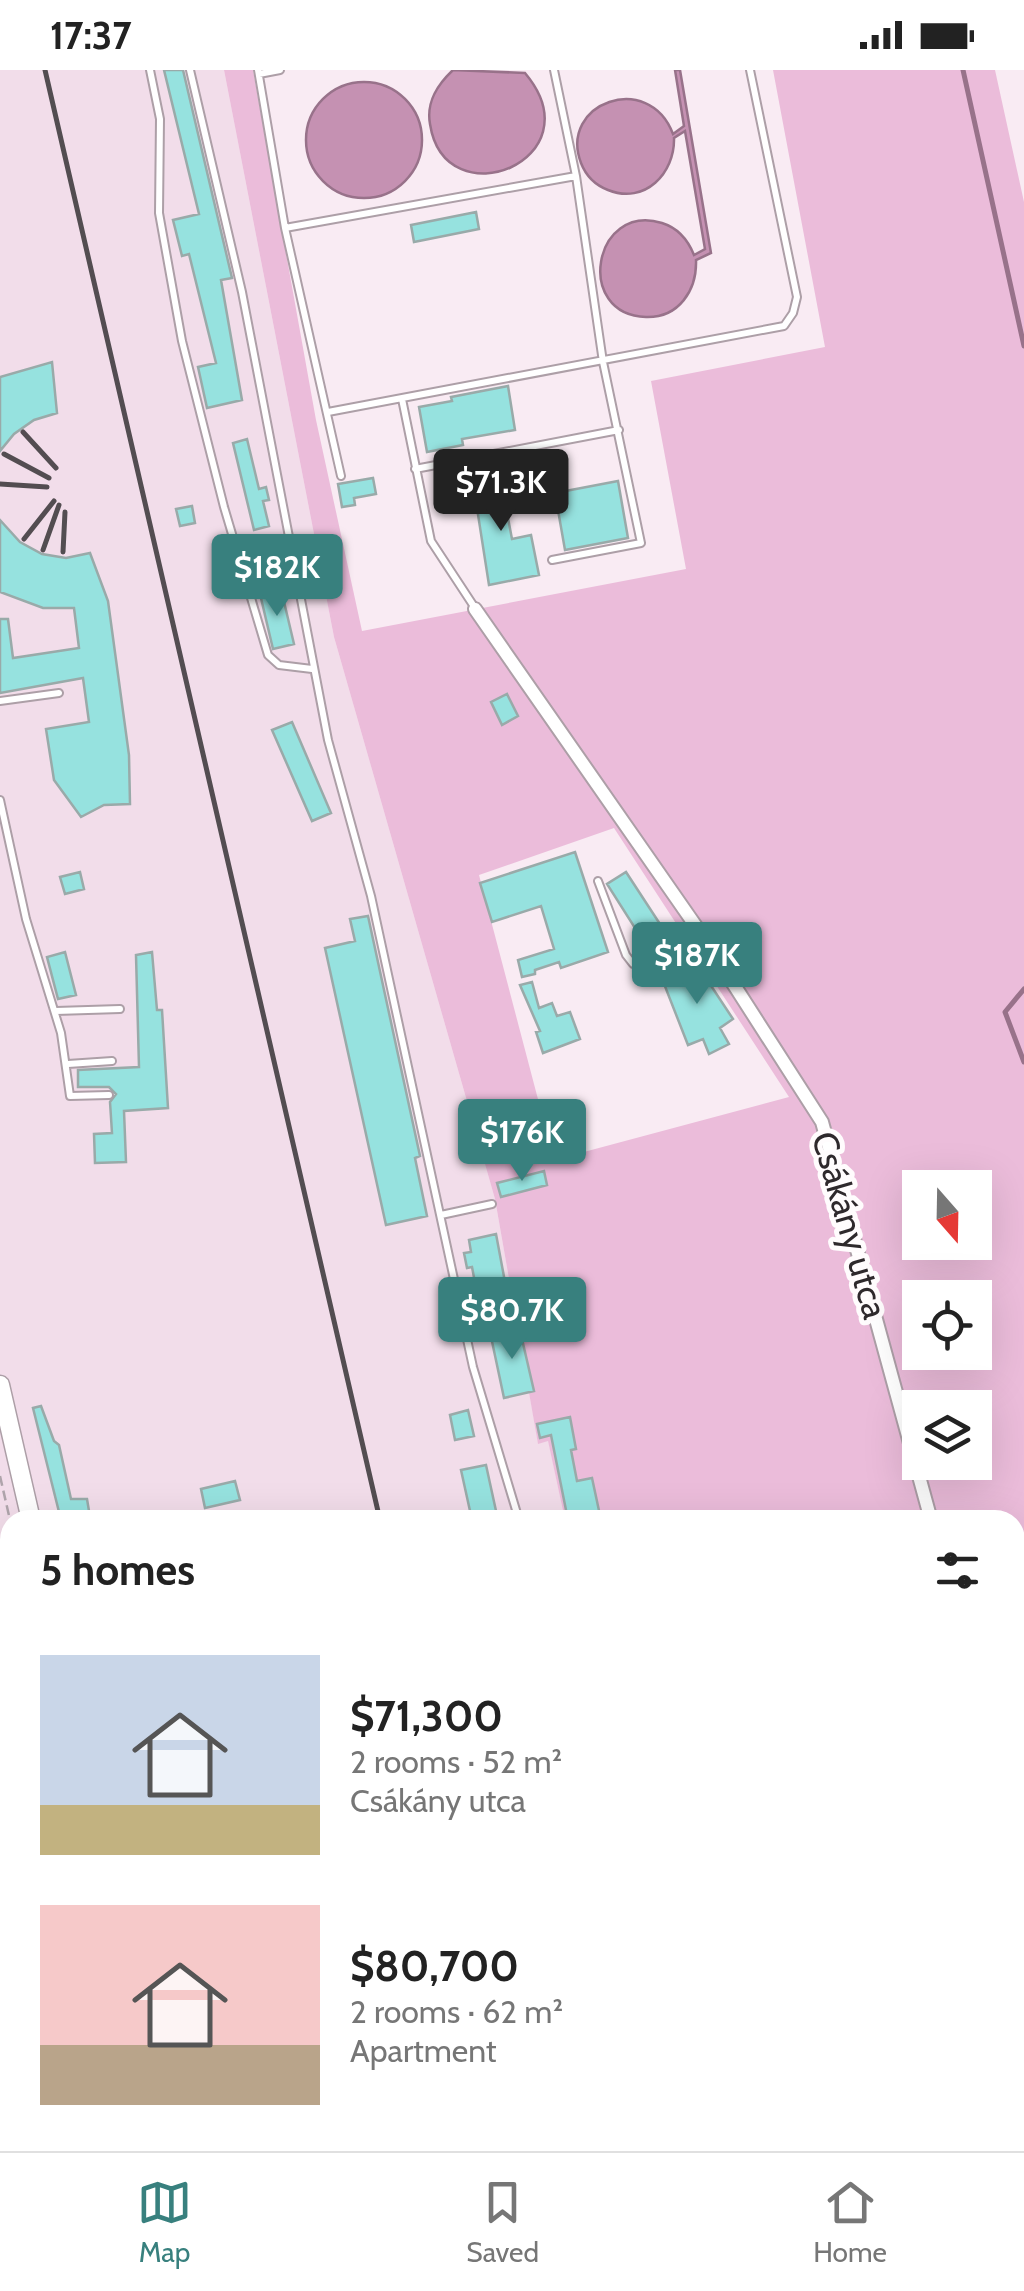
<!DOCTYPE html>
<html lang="en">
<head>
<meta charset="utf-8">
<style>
  body { margin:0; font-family:Cabin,sans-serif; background:#f2f2f2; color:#222; height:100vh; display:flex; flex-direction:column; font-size:38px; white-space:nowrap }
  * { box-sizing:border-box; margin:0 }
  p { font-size:32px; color:#767676 }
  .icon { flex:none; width:55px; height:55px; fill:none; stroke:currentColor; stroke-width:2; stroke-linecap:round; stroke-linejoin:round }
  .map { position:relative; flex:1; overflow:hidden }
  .drawer { position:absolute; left:0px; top:1440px; width:1025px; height:642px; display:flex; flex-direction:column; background:#fff; border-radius:30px 30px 0 0; box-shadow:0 10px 40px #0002 }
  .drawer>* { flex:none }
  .needle { width:65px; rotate:160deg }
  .tools { position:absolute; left:902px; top:1100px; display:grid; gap:20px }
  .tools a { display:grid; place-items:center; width:90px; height:90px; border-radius:0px; background:#fff; box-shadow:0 10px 40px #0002; font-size:50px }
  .price { position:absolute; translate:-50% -85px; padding:0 22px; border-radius:10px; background:#38807e; color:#fff; font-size:32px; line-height:65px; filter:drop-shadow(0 2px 5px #0008) }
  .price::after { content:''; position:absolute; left:50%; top:60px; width:30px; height:22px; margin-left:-15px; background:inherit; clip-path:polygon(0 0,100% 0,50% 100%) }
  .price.current { background:#222; color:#fff }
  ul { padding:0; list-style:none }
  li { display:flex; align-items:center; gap:30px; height:250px; padding:0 40px }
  li span { display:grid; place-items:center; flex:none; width:280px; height:200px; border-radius:0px; color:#555 }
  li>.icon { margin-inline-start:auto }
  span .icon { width:120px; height:120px; fill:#fffc; stroke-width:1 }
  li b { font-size:42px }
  h2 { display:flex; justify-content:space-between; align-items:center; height:120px; padding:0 40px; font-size:42px }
  .status { display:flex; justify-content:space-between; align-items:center; height:70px; padding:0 50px; background:#fff; direction:ltr }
  .status svg { height:28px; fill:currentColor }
  .tab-bar { display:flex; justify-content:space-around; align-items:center; height:140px; border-top:2px solid #e0e0e0; background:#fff; font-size:28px; color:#767676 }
  .tab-bar a { display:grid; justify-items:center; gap:5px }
  .tab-bar .current { color:#38807e }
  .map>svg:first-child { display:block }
  .built { fill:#f2ddea }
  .green { fill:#ebbcda; fill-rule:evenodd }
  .water { fill:#c591b2; stroke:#98728a; stroke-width:2.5 }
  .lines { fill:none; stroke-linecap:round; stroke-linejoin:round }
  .stream { stroke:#98728a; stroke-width:5 }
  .building { fill:#96e2df; stroke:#99aaa9; stroke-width:2.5 }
  .lane-casing { stroke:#ad9fa7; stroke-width:10 }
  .street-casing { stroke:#ad9fa7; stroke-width:16 }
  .secondary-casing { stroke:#ad9fa7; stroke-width:21 }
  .path { stroke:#afa4ab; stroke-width:2.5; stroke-dasharray:10 5; stroke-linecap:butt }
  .lane { stroke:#fff; stroke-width:6 }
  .street { stroke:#fff; stroke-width:12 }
  .secondary { stroke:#fff; stroke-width:18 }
  .rail { stroke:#534d51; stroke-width:5 }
  .labels { text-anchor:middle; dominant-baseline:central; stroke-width:10; stroke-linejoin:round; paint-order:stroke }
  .street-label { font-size:35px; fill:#2e292c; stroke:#fffcfd }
</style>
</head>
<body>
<div class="status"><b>17:37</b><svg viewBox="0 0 49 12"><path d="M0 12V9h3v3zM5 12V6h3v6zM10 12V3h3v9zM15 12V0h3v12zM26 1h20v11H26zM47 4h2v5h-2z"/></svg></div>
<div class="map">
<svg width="1024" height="2081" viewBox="0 0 1024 2081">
  <rect width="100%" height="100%" fill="#f9ebf3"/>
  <path class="built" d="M 0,0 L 224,0 L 334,567 L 495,1129 L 538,1373 L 548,1370 L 565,1450 L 10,1450 L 10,2072 L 646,2072 L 647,2081 L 0,2081 Z
    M 1024,1799 L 1024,2081 L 823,2081 L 821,2073 L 1015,2072 L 1015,1803 Z"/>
  <path class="green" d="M 224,0 L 253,0 L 316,350 L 362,561 L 686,499 L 651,311 L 825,277 L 773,0 L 995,0 L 1024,132 L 1024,1774 L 1015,1775 L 1015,1450 L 565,1450 L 548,1371 L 538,1374 L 495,1129 L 334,567 ZM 614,758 L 789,1027 L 554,1090 L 479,805 ZM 920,1118 L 975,1118 L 975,1172 L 920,1172 ZM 920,1228 L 975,1228 L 975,1282 L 920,1282 ZM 920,1338 L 975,1338 L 975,1392 L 920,1392 Z
    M 1024,1917 L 1024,2034 L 1015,2036 L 1015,1920 Z"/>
  <path class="water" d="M 453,0 L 525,3 C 598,90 445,151 430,54 C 426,32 437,15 453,0 Z
    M 675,0 L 680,0 L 711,183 L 696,190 C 697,220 679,248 646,247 C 574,245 593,132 662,153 C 678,158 688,170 694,185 L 705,179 L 685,61 L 674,68 C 675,103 645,135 608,120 C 595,115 586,106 581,93 C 558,33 649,0 673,64 L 684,56 Z
    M306 70a58 58 0 1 1 116 0a58 58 0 1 1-116 0Z"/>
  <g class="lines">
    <path class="stream" d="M 963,0 L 1024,276
      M 1024,919 L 1005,942 L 1024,992"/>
  </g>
  <path class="building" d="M 164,0 L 183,0 L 232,208 L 221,210 L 242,330 L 207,338 L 198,297 L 216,293 L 189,184 L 182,186 L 173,150 L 199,144 Z
    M 476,142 L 479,159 L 414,172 L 411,155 Z
    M 52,292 L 57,343 L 34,350 L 14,364 L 0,381 L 0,307 Z
    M 508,316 L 515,360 L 462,369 L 463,375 L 427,382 L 419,337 L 452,331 L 451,327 Z
    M 247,369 L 259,419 L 266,417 L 269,430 L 263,431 L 269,456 L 254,460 L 233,373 Z
    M 499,401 L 512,469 L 531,465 L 539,505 L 489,515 L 472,406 Z
    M 373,408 L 376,424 L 354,428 L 355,435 L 342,437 L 338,414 Z
    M 618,411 L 628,468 L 565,480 L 555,423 Z
    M 192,436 L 195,453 L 180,456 L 176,439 Z
    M 0,450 L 20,472 L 42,484 L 66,488 L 90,483 L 108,531 L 129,685 L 130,734 L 104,735 L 81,747 L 54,710 L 46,659 L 89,652 L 83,608 L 0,623 L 0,549 L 8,549 L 13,588 L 79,578 L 74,538 L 43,538 L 0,522 Z
    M 281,519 L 294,574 L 273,579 L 260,524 Z
    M 507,624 L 518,646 L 502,655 L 491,632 Z
    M 292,652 L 331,743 L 312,751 L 272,660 Z
    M 575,782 L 608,882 L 561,898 L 559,892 L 535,900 L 535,904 L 522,907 L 518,890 L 554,879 L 541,836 L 492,852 L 480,813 Z
    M 80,802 L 84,819 L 65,824 L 60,807 Z
    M 626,802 L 673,874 L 654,888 L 607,814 Z
    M 368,846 L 420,1086 L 415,1088 L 427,1146 L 386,1155 L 325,878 L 355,871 L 350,849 Z
    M 65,882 L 76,925 L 58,929 L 47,887 Z
    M 152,882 L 157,940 L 162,940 L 168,1038 L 124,1041 L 126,1092 L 95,1093 L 94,1064 L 112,1063 L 110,1032 L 116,1024 L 109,1017 L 78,1017 L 78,1000 L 139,997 L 136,885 Z
    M 673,892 L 680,908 L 698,896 L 733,949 L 720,958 L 729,974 L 709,984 L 703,969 L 688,975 L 659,901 Z
    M 532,912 L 539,938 L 552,933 L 557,946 L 570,942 L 580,969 L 543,983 L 536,962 L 540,961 L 520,915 Z
    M 544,1101 L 547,1115 L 501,1127 L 497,1113 Z
    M 496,1164 L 505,1212 L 476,1218 L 472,1197 L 467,1198 L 464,1183 L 471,1182 L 469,1170 Z
    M 519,1256 L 534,1321 L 504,1328 L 490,1262 Z
    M 41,1336 L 54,1371 L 59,1375 L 71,1429 L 87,1429 L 90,1447 L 61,1450 L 33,1338 Z
    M 468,1340 L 474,1366 L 455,1370 L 450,1345 Z
    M 570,1347 L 576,1379 L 571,1380 L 577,1411 L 592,1408 L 601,1450 L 568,1450 L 551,1365 L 540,1368 L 537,1354 Z
    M 486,1395 L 498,1450 L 472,1450 L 461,1400 Z
    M 235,1411 L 240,1430 L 205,1438 L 201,1419 Z"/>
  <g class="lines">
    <g class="lane-casing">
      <path id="lane" d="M 150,0 L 160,49 L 159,143 L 182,271 L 224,437 L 268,585 L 279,595 L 312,599
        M 190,0 L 242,222 L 328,670 L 371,826 L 473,1297 L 519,1450
        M 258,0 L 285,158
        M 259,4 L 280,0
        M 402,329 L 431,471 L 475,538
        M 328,342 L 784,256 L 793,243 L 797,227 L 750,0
        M 415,399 L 619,360
        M 341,406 L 285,158 L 576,106
        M 552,490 L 641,473 L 603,292 L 576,106 L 554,0
        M 0,631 L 59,623
        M 0,730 L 26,849 L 61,963 L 70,1026 L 109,1025
        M 598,811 L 626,885 L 633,894 L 656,895 L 701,866
        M 56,941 L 120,939
        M 68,994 L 112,991
        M 441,1145 L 492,1134
        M 199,1448 L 199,1450
        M 10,1773 L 7,1782 L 10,1794
        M 353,2072 L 355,2081
        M 770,2072 L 772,2081
        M 994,2072 L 996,2081"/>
    </g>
    <g class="street-casing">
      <path id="street" d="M 475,539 L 702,865 L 822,1052 L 931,1450
        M 1015,1780 L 1024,1779"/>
    </g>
    <g class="secondary-casing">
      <path id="secondary" d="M 0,1315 L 31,1450
        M 174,2072 L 176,2081
        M 664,2072 L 665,2081"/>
    </g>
    <path class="path" d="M 0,1406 L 10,1450"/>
    <use href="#lane" class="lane"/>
    <use href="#street" class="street"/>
    <use href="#secondary" class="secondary"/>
    <path class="rail" d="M 45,0 L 380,1450
      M 23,362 L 56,398
      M 4,384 L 49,408
      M 0,414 L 47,417
      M 24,469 L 54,431
      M 43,480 L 59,435
      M 63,482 L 65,442
      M 524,2072 L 526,2081"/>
  </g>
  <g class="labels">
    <g class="street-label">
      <text transform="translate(850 1155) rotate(74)">Csákány utca</text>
    </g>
  </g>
</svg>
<div class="tools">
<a><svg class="needle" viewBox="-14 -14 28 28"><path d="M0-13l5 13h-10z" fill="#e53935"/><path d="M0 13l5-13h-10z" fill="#767676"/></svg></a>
<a><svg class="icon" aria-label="locate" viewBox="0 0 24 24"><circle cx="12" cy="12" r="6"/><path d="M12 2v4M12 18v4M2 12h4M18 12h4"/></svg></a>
<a><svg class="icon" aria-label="layers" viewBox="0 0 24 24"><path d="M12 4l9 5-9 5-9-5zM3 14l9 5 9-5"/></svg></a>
</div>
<b class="price current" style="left:501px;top:464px">$71.3K</b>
<b class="price" style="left:277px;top:549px">$182K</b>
<b class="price" style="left:697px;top:937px">$187K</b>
<b class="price" style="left:522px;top:1114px">$176K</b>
<b class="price" style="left:512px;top:1292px">$80.7K</b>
<section class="drawer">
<h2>5 homes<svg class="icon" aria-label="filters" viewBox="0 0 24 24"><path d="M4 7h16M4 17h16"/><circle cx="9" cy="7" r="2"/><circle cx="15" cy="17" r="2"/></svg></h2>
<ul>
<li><span style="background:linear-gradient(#c9d6e8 75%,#c2b280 0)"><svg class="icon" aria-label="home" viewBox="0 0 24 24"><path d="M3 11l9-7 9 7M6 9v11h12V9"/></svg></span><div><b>$71,300</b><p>2 rooms · 52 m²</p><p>Csákány utca</p></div></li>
<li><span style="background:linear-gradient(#f6c9c9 70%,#b9a48a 0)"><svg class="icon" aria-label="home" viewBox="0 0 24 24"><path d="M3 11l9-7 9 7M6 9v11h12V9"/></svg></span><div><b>$80,700</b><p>2 rooms · 62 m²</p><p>Apartment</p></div></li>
</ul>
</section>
</div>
<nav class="tab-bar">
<a class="current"><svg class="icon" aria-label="map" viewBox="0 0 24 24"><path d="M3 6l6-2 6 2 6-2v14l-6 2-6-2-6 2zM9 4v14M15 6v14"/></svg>Map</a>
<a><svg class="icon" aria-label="saved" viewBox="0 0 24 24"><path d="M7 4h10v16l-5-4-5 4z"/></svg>Saved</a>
<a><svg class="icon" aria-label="home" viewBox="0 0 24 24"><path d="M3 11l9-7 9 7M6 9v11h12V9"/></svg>Home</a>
</nav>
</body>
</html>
